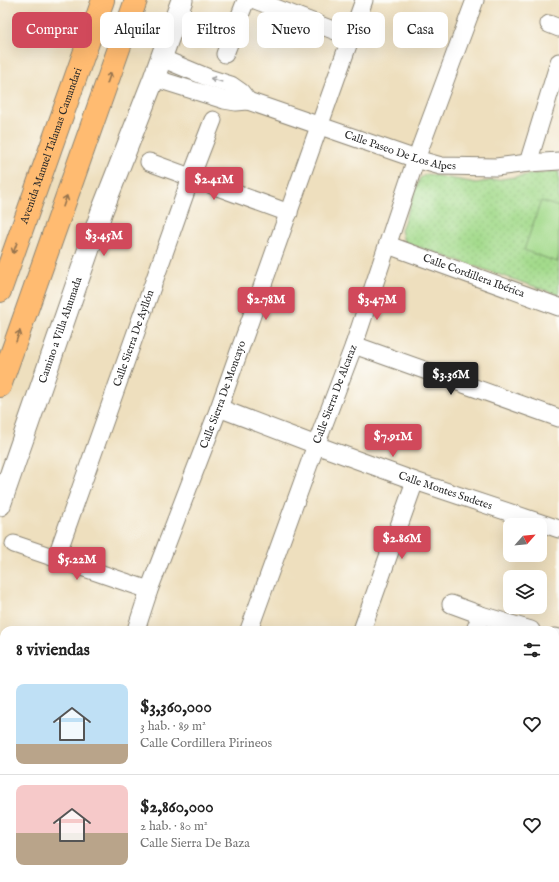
<!DOCTYPE html>
<html lang="es">
<head>
<meta charset="utf-8">
<style>
  body { margin:0; font-family:"IM FELL English",serif; background:#f6f6f6; color:#222; height:100vh; display:flex; flex-direction:column; font-size:15px; white-space:nowrap }
  * { box-sizing:border-box; margin:0 }
  p { font-size:13px; color:#767676 }
  .icon { flex:none; width:22px; height:22px; fill:none; stroke:currentColor; stroke-width:2; stroke-linecap:round; stroke-linejoin:round }
  .map { position:relative; flex:1; overflow:hidden }
  .panel { position:absolute; left:0px; top:626px; width:559px; height:256px; display:flex; flex-direction:column; background:#fff; border-radius:12px 12px 0 0; box-shadow:0 4px 16px #0002 }
  .panel>* { flex:none }
  .guide { position:absolute; left:12px; top:12px; width:535px; height:36px; display:flex; gap:8px }
  .needle { width:26px; rotate:63deg }
  .tools { position:absolute; left:503px; top:518px; display:grid; gap:8px }
  .tools a { display:grid; place-items:center; width:44px; height:44px; border-radius:8px; background:#fff; box-shadow:0 4px 16px #0002; font-size:20px }
  .price { position:absolute; translate:-50% -34px; padding:0 9px; border-radius:4px; background:#d1495b; color:#fff; font-size:13px; line-height:26px; filter:drop-shadow(0 1px 2px #0008) }
  .price::after { content:''; position:absolute; left:50%; top:24px; width:12px; height:9px; margin-left:-6px; background:inherit; clip-path:polygon(0 0,100% 0,50% 100%) }
  .price.current { background:#222; color:#fff }
  ul { padding:0; list-style:none }
  li { display:flex; align-items:center; gap:12px; height:100px; padding:0 16px }
  li+li { border-top:1px solid #e0e0e0 }
  li span { display:grid; place-items:center; flex:none; width:112px; height:80px; border-radius:8px; color:#555 }
  li>.icon { margin-inline-start:auto }
  span .icon { width:48px; height:48px; fill:#fffc; stroke-width:1 }
  li b { font-size:17px }
  h2 { display:flex; justify-content:space-between; align-items:center; height:48px; padding:0 16px; font-size:17px }
  .tag { padding:0 14px; border-radius:8px; background:#fff; box-shadow:0 4px 16px #0002; font-size:14px; line-height:36px }
  .tag.current { background:#d1495b; color:#fff }
  .map>svg:first-child { display:block }
  .park { fill:url(#park-dots); stroke:#67825b }
  .pitch { fill:#a3da8b; stroke:#67825b }
  .lines { fill:none; stroke-linecap:round; stroke-linejoin:round }
  .minor-casing { stroke:#8c8574; stroke-width:19 }
  .tertiary-casing { stroke:#8c8574; stroke-width:23 }
  .primary-casing { stroke:#8c8574; stroke-width:24 }
  .minor { stroke:#fff; stroke-width:17 }
  .tertiary { stroke:#fff; stroke-width:21 }
  .primary { stroke:#ffbb71; stroke-width:22 }
  .oneway { stroke:#95734e }
  .oneway2 { stroke:#a0a0a0 }
  .labels { text-anchor:middle; dominant-baseline:central; stroke-width:4; stroke-linejoin:round; paint-order:stroke }
  .street-label { font-size:11px; fill:#2b2b2b; stroke:#fdfcf7 }
</style>
</head>
<body>
<div class="map">
<svg width="559" height="882" viewBox="0 0 559 882">
  <defs>
    <pattern id="park-dots" width="8" height="8" patternUnits="userSpaceOnUse"><rect width="8" height="8" fill="#a3da8b"/><path d="M2 2h.1M6 6h.1" fill="none" stroke="#8cbb78" stroke-width="1.8" stroke-linecap="round"/></pattern>
  </defs>
  <rect width="100%" height="100%" fill="#fdfcf7"/>
  <filter id="ink" filterUnits="userSpaceOnUse"><feTurbulence type="fractalNoise" baseFrequency=".025" numOctaves="2"/><feDisplacementMap in="SourceGraphic" scale="8" xChannelSelector="R" yChannelSelector="G"/><feConvolveMatrix kernelMatrix="1 2 1 2 8 2 1 2 1" color-interpolation-filters="sRGB"/></filter>
  <filter id="wash" filterUnits="userSpaceOnUse"><feTurbulence type="fractalNoise" baseFrequency=".012" numOctaves="4" result="noise"/><feDisplacementMap in="SourceGraphic" scale="16" xChannelSelector="R" yChannelSelector="G"/><feGaussianBlur stdDeviation="0.9" result="paint"/><feColorMatrix in="noise" values="0 0 0 0 0 0 0 0 0 0 0 0 0 0 0 0 0 1.4 0 .05"/><feComposite in="paint" operator="in"/></filter>
  <g filter="url(#wash)">
    <rect width="100%" height="100%" fill="#eedfbe"/>
    <path class="park" d="M 553,171 L 559,172 L 559,295 L 404,242 L 401,230 L 420,178 L 427,174 L 476,183 Z
      M 399,878 L 546,878 L 545,882 L 398,882 Z"/>
    <path class="pitch" d="M 541,201 L 559,207 L 559,255 L 557,262 L 524,250 Z"/>
  </g>
  <g filter="url(#ink)">
    <g class="lines">
      <g class="minor-casing">
        <g id="minor">
          <path d="M 255,0 L 351,37"/>
          <path d="M 549,24 L 559,28"/>
          <path d="M 225,54 L 246,0"/>
          <path d="M 161,58 L 209,78 L 231,85 L 241,92 L 248,101"/>
          <path id="s1" d="M 154,78 L 224,100 L 236,102 L 248,101 L 416,159 L 441,166 L 496,167 L 528,163 L 559,161"/>
          <path d="M 149,162 L 289,213"/>
          <path d="M 528,163 L 559,62"/>
          <path id="s2" d="M 388,245 L 559,307"/>
          <path d="M 354,345 L 559,418"/>
          <path id="s3" d="M 219,408 L 316,445 L 415,481 L 559,529"/>
          <path d="M 14,544 L 149,590"/>
          <path id="s4" d="M 56,558 L 191,177 L 213,120"/>
          <path d="M 451,604 L 481,615 L 531,630"/>
          <path id="s5" d="M 136,630 L 149,590 L 219,408 L 364,0"/>
          <path id="s6" d="M 249,630 L 316,445 L 354,345 L 416,159 L 475,0"/>
          <path d="M 362,630 L 415,481"/>
          <path d="M 475,630 L 481,615"/>
          <path d="M 555,637 L 559,638"/>
          <path d="M 49,882 L 50,878"/>
          <path d="M 159,882 L 161,878"/>
          <path d="M 273,882 L 275,878"/>
          <path d="M 384,882 L 386,878"/>
        </g>
      </g>
      <g class="tertiary-casing">
        <g id="tertiary">
          <path id="s7" d="M 0,505 L 102,211 L 154,78 L 182,0"/>
          <path d="M 0,712 L 4,714"/>
          <path d="M 555,826 L 559,827"/>
        </g>
      </g>
      <g class="primary-casing">
        <g id="primary">
          <path id="s8" d="M 0,291 L 103,0"/>
          <path d="M 0,386 L 136,0"/>
        </g>
      </g>
      <use href="#minor" class="minor"/>
      <use href="#tertiary" class="tertiary"/>
      <use href="#primary" class="primary"/>
    </g>
    <defs><path id="oneway-shaft" d="M-6 0H5M1.5-3L5.5 0L1.5 3" fill="none" stroke-width="1.6" stroke-linecap="round" stroke-linejoin="round"/></defs>
    <g class="oneway">
      <use href="#oneway-shaft" transform="translate(109 78) rotate(-71)"/>
      <use href="#oneway-shaft" transform="translate(65 201) rotate(-71)"/>
      <use href="#oneway-shaft" transform="translate(15 248) rotate(110)"/>
      <use href="#oneway-shaft" transform="translate(18 336) rotate(-71)"/>
    </g>
    <use class="oneway2" href="#oneway-shaft" transform="translate(216 80) rotate(-162)"/>
  </g>
  <g class="labels">
    <g class="street-label">
      <text stroke="none"><textPath href="#s8" startOffset="154">Avenida Manuel Talamas Camandari</textPath></text>
      <text stroke="none"><textPath href="#s1" startOffset="258">Calle Paseo De Los Alpes</textPath></text>
      <text stroke="none"><textPath href="#s2" startOffset="91">Calle Cordillera Ibérica</textPath></text>
      <text stroke="none"><textPath href="#s7" startOffset="185">Camino a Villa Ahumada</textPath></text>
      <text stroke="none"><textPath href="#s4" startOffset="233">Calle Sierra De Ayllón</textPath></text>
      <text stroke="none"><textPath href="#s5" startOffset="251">Calle Sierra De Moncayo</textPath></text>
      <text stroke="none"><textPath href="#s6" startOffset="251">Calle Sierra De Alcaraz</textPath></text>
      <text stroke="none"><textPath href="#s3" startOffset="241">Calle Montes Sudetes</textPath></text>
    </g>
  </g>
</svg>
<div class="tools">
<a><svg class="needle" viewBox="-14 -14 28 28"><path d="M0-13l5 13h-10z" fill="#e53935"/><path d="M0 13l5-13h-10z" fill="#767676"/></svg></a>
<a><svg class="icon" aria-label="layers" viewBox="0 0 24 24"><path d="M12 4l9 5-9 5-9-5zM3 14l9 5 9-5"/></svg></a>
</div>
<b class="price" style="left:214px;top:201px">$2.41M</b>
<b class="price" style="left:104px;top:257px">$3.45M</b>
<b class="price" style="left:266px;top:321px">$2.78M</b>
<b class="price" style="left:377px;top:321px">$3.47M</b>
<b class="price current" style="left:451px;top:396px">$3.36M</b>
<b class="price" style="left:393px;top:458px">$7.91M</b>
<b class="price" style="left:402px;top:560px">$2.86M</b>
<b class="price" style="left:77px;top:581px">$5.22M</b>
<div class="guide">
<a class="tag current">Comprar</a>
<a class="tag">Alquilar</a>
<a class="tag">Filtros</a>
<a class="tag">Nuevo</a>
<a class="tag">Piso</a>
<a class="tag">Casa</a>
</div>
<section class="panel">
<h2>8 viviendas<svg class="icon" aria-label="filters" viewBox="0 0 24 24"><path d="M4 7h16M4 17h16"/><circle cx="9" cy="7" r="2"/><circle cx="15" cy="17" r="2"/></svg></h2>
<ul>
<li><span style="background:linear-gradient(#bfe0f5 75%,#b9a48a 0)"><svg class="icon" aria-label="home" viewBox="0 0 24 24"><path d="M3 11l9-7 9 7M6 9v11h12V9"/></svg></span><div><b>$3,360,000</b><p>3 hab. · 89 m²</p><p>Calle Cordillera Pirineos</p></div><svg class="icon" aria-label="heart" viewBox="0 0 24 24"><path d="M12 20l-8-8c-3-5 5-10 8-4 3-6 11-1 8 4z"/></svg></li>
<li><span style="background:linear-gradient(#f6c9c9 60%,#b9a48a 0)"><svg class="icon" aria-label="home" viewBox="0 0 24 24"><path d="M3 11l9-7 9 7M6 9v11h12V9"/></svg></span><div><b>$2,860,000</b><p>2 hab. · 80 m²</p><p>Calle Sierra De Baza</p></div><svg class="icon" aria-label="heart" viewBox="0 0 24 24"><path d="M12 20l-8-8c-3-5 5-10 8-4 3-6 11-1 8 4z"/></svg></li>
</ul>
</section>
</div>
</body>
</html>
